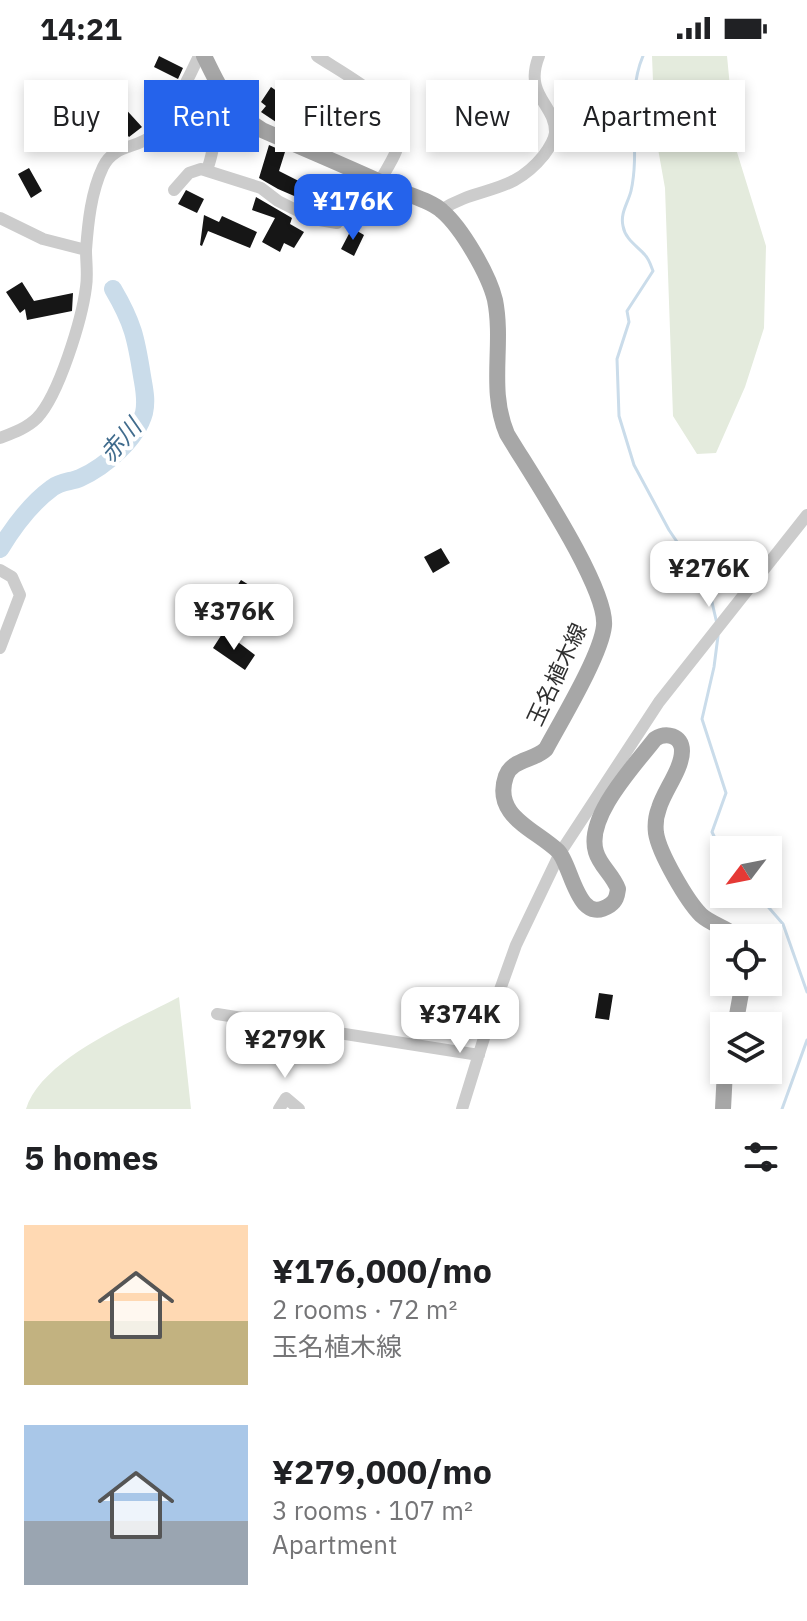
<!DOCTYPE html>
<html lang="en">
<head>
<meta charset="utf-8">
<style>
  body { margin:0; font-family:"IBM Plex Sans","Noto Sans JP",sans-serif; background:#f2f2f2; color:#202124; height:100vh; display:flex; flex-direction:column; font-size:30px; white-space:nowrap }
  * { box-sizing:border-box; margin:0 }
  p { font-size:26px; color:#757577 }
  .icon { flex:none; width:44px; height:44px; fill:none; stroke:currentColor; stroke-width:2; stroke-linecap:round; stroke-linejoin:round }
  .map { position:relative; height:1053px; overflow:hidden }
  .drawer { display:flex; flex-direction:column; background:#fff; flex:1 }
  .drawer>* { flex:none }
  .guide { position:absolute; left:24px; top:24px; width:760px; height:72px; display:flex; gap:16px }
  .needle { width:52px; rotate:238deg }
  .tools { position:absolute; left:710px; top:780px; display:grid; gap:16px }
  .tools a { display:grid; place-items:center; width:72px; height:72px; border-radius:0px; background:#fff; box-shadow:0 4px 12px #0003; font-size:40px }
  .price { position:absolute; translate:-50% -68px; padding:0 18px; border-radius:16px; background:#fff; color:#222; font-size:26px; line-height:52px; filter:drop-shadow(0 2px 4px #0008) }
  .price::after { content:''; position:absolute; left:50%; top:48px; width:24px; height:18px; margin-left:-12px; background:inherit; clip-path:polygon(0 0,100% 0,50% 100%) }
  .price.on { background:#2563eb; color:#fff }
  ul { padding:0; list-style:none }
  li { display:flex; align-items:center; gap:24px; height:200px; padding:0 24px }
  li span { display:grid; place-items:center; flex:none; width:224px; height:160px; border-radius:0px; color:#555 }
  li>.icon { margin-inline-start:auto }
  span .icon { width:96px; height:96px; fill:#fffc; stroke-width:1 }
  li b { font-size:34px }
  h2 { display:flex; justify-content:space-between; align-items:center; height:96px; padding:0 24px; font-size:34px }
  .chip { padding:0 28px; border-radius:0px; background:#fff; box-shadow:0 4px 12px #0003; font-size:28px; line-height:72px }
  .chip.on { background:#2563eb; color:#fff }
  .status { display:flex; justify-content:space-between; align-items:center; height:56px; padding:0 40px; background:#fff; direction:ltr }
  .status svg { height:22px; fill:currentColor }
  .map>svg:first-child { display:block }
  .green { fill:#e4ebdd }
  .lines { fill:none; stroke-linecap:round; stroke-linejoin:round }
  .stream { stroke:#cadcea; stroke-width:3 }
  .river { stroke:#cadcea; stroke-width:18 }
  .building { fill:#161616 }
  .minor { stroke:#ccc; stroke-width:12 }
  .major { stroke:#a7a7a7; stroke-width:16 }
  .labels { text-anchor:middle; dominant-baseline:central; stroke-width:8; stroke-linejoin:round; paint-order:stroke }
  .street-label { font-size:22px; fill:#2f2f2f; stroke:#fff }
  .water-label { font-size:24px; font-style:italic; fill:#416c8d; stroke:#fff }
</style>
</head>
<body>
<div class="status"><b>14:21</b><svg viewBox="0 0 49 12"><path d="M0 12V9h3v3zM5 12V6h3v6zM10 12V3h3v9zM15 12V0h3v12zM26 1h20v11H26zM47 4h2v5h-2z"/></svg></div>
<div class="map">
<svg width="807" height="1053" viewBox="0 0 807 1053">
  <rect width="100%" height="100%" fill="#fff"/>
  <path class="green" d="M 652,0 L 727,0 L 736,93 L 766,190 L 764,272 L 745,331 L 716,397 L 697,398 L 673,360 L 665,132 L 655,76 Z
    M 179,941 L 191,1053 L 26,1053 C 41,1003 134,965 179,941 Z"/>
  <g class="lines">
    <path class="stream" d="M 643,0 C 625,42 641,91 631,135 C 628,147 620,157 623,170 C 625,183 637,190 645,199 C 649,203 651,210 653,215 L 627,255 L 629,266 L 617,303 L 619,360 L 634,409 L 669,474 L 709,533 L 717,568
      M 718,580 L 714,611 L 702,663 L 726,737 L 712,776 L 724,801
      M 757,838 L 783,868 L 807,936
      M 782,1053 L 807,984"/>
    <path class="river" d="M 0,493 C 14,470 30,448 52,432 C 61,425 71,426 80,422 C 105,411 137,383 144,357 C 147,344 144,332 142,320 C 136,282 133,267 113,233"/>
  </g>
  <path class="building" d="M 159,0 L 183,12 L 178,23 L 154,11 Z
    M 271,31 L 281,38 L 275,46 L 291,57 L 282,70 L 261,56 L 266,50 L 261,46 Z
    M 121,48 L 142,71 L 129,81 L 108,59 Z
    M 269,89 L 285,96 L 279,115 L 344,148 L 339,158 L 322,155 L 314,152 L 315,149 L 278,133 L 259,122 Z
    M 29,112 L 42,135 L 31,142 L 18,118 Z
    M 186,134 L 204,143 L 197,157 L 178,148 Z
    M 256,141 L 292,162 L 290,168 L 304,176 L 294,192 L 284,187 L 280,196 L 262,186 L 275,162 L 252,154 Z
    M 204,159 L 219,166 L 222,160 L 257,176 L 250,192 L 208,175 L 202,190 L 200,189 Z
    M 352,172 L 364,179 L 354,200 L 341,193 Z
    M 22,226 L 34,245 L 73,237 L 72,255 L 27,264 L 25,253 L 20,257 L 6,236 Z
    M 441,492 L 450,507 L 433,517 L 424,501 Z
    M 241,524 L 277,546 L 263,564 L 273,572 L 267,579 L 253,568 L 247,575 L 239,569 L 247,559 L 227,545 Z
    M 222,578 L 233,585 L 234,583 L 255,599 L 245,614 L 213,592 Z
    M 599,937 L 613,939 L 609,964 L 595,962 Z"/>
  <g class="lines">
    <path class="minor" d="M 317,0 C 339,15 399,46 400,73 C 402,92 388,110 380,125
      M 169,54 C 206,71 223,69 207,114
      M 174,134 L 189,117 L 201,113 L 261,132 L 278,145 L 314,163 L 337,167
      M 441,154 C 480,129 511,140 544,99 C 549,92 554,85 555,77 C 556,48 523,40 539,0
      M 0,162 L 43,183 L 86,194
      M 0,382 C 13,377 27,372 37,362 C 59,339 82,263 86,231 C 88,219 86,206 86,194 C 88,167 91,136 103,111 C 114,88 137,93 153,79 C 168,66 190,19 199,0
      M 0,514 L 12,521 L 20,539 L 0,592
      M 217,958 L 479,999
      M 279,1053 L 286,1042 L 299,1053
      M 462,1053 L 492,956 L 516,889 L 560,797 L 659,646 L 807,459"/>
    <path class="major" d="M 204,0 C 222,36 227,52 262,74 C 307,94 353,113 398,134 C 411,140 431,145 442,155 C 462,172 489,219 495,244 C 504,290 488,333 507,378 C 529,415 608,532 604,570 C 601,599 561,665 546,693 C 534,705 512,703 506,720 C 492,760 535,773 558,795 C 572,809 577,871 610,849 C 616,845 617,840 618,833 C 613,819 600,810 596,796 C 585,761 635,709 655,683 C 666,676 682,679 682,695 C 682,713 664,735 659,752 C 656,760 655,769 656,777 C 659,797 687,845 701,859 C 712,869 727,871 738,882
      M 735,970 L 743,926
      M 723,1053 L 725,1014"/>
  </g>
  <g class="labels">
    <g class="street-label">
      <text transform="translate(556 618) rotate(-65)">玉名植木線</text>
    </g>
    <g class="water-label">
      <text transform="translate(120 384) rotate(-49)">赤川</text>
    </g>
  </g>
</svg>
<div class="tools">
<a><svg class="needle" viewBox="-14 -14 28 28"><path d="M0-13l5 13h-10z" fill="#e53935"/><path d="M0 13l5-13h-10z" fill="#757577"/></svg></a>
<a><svg class="icon" aria-label="locate" viewBox="0 0 24 24"><circle cx="12" cy="12" r="6"/><path d="M12 2v4M12 18v4M2 12h4M18 12h4"/></svg></a>
<a><svg class="icon" aria-label="layers" viewBox="0 0 24 24"><path d="M12 4l9 5-9 5-9-5zM3 14l9 5 9-5"/></svg></a>
</div>
<b class="price on" style="left:353px;top:186px">¥176K</b>
<b class="price" style="left:709px;top:553px">¥276K</b>
<b class="price" style="left:234px;top:596px">¥376K</b>
<b class="price" style="left:460px;top:999px">¥374K</b>
<b class="price" style="left:285px;top:1024px">¥279K</b>
<div class="guide">
<a class="chip">Buy</a>
<a class="chip on">Rent</a>
<a class="chip">Filters</a>
<a class="chip">New</a>
<a class="chip">Apartment</a>
</div>
</div>
<section class="drawer">
<h2>5 homes<svg class="icon" aria-label="filters" viewBox="0 0 24 24"><path d="M4 7h16M4 17h16"/><circle cx="9" cy="7" r="2"/><circle cx="15" cy="17" r="2"/></svg></h2>
<ul>
<li><span style="background:linear-gradient(#ffd9b3 60%,#c2b280 0)"><svg class="icon" aria-label="home" viewBox="0 0 24 24"><path d="M3 11l9-7 9 7M6 9v11h12V9"/></svg></span><div><b>¥176,000/mo</b><p>2 rooms · 72 m²</p><p>玉名植木線</p></div></li>
<li><span style="background:linear-gradient(#a9c7e8 60%,#9aa5b1 0)"><svg class="icon" aria-label="home" viewBox="0 0 24 24"><path d="M3 11l9-7 9 7M6 9v11h12V9"/></svg></span><div><b>¥279,000/mo</b><p>3 rooms · 107 m²</p><p>Apartment</p></div></li>
</ul>
</section>
</body>
</html>
